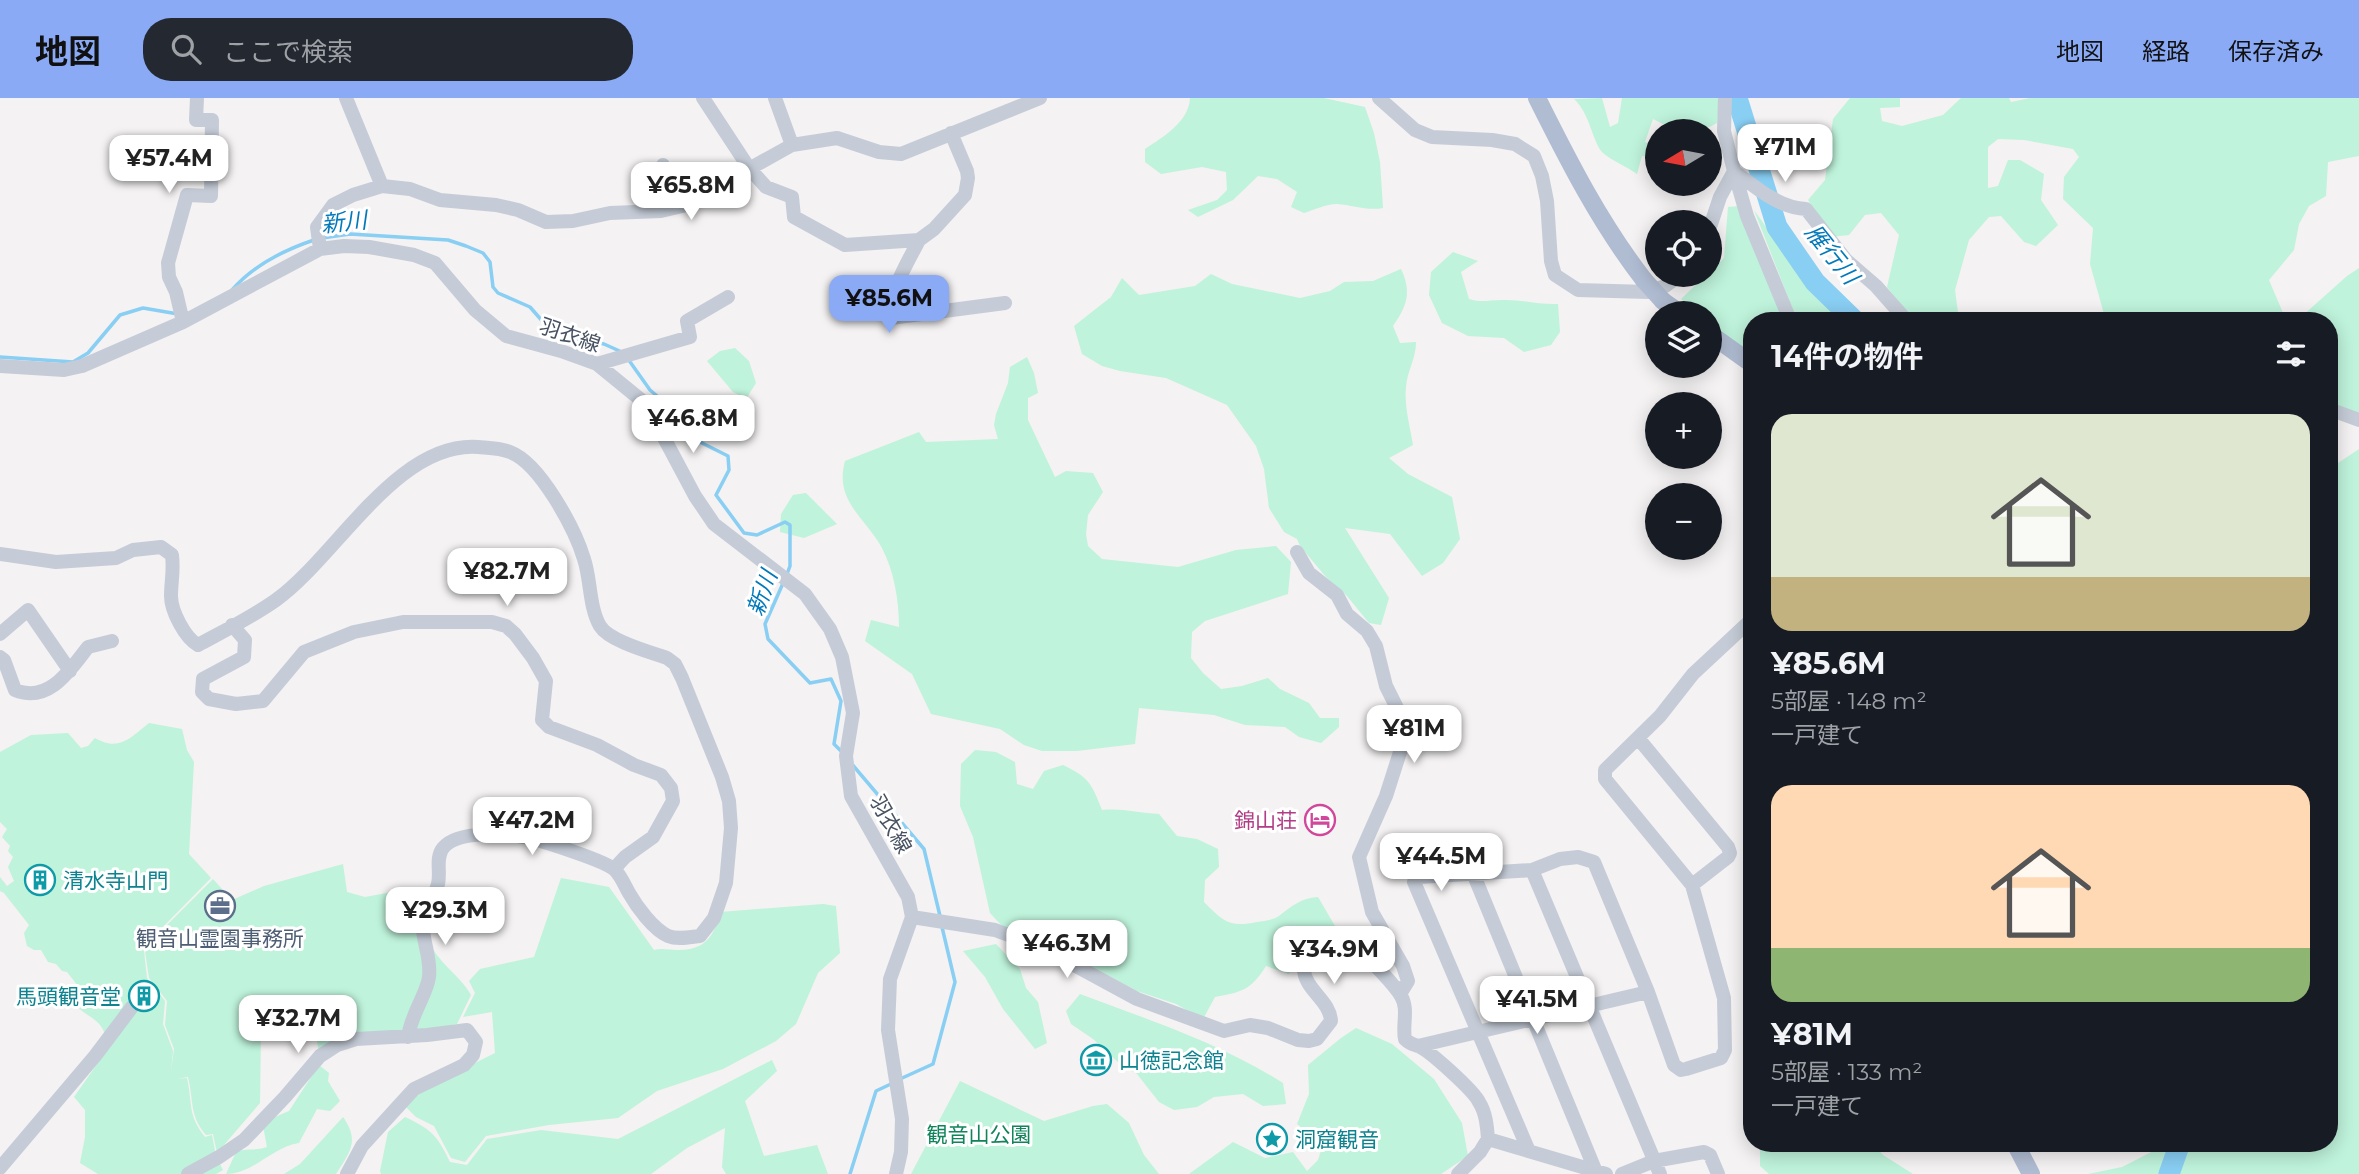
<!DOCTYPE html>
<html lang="ja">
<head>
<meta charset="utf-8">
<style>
  body { margin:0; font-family:Montserrat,"Noto Sans JP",sans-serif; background:#242831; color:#f1f3f6; height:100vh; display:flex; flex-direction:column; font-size:26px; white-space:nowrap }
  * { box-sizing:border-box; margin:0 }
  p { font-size:23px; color:#9ea1a6 }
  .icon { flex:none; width:38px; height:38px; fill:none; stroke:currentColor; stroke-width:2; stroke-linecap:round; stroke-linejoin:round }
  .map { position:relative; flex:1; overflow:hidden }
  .drawer { position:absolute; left:1743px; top:214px; width:595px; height:840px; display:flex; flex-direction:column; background:#171b24; border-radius:28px; box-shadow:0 4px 18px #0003 }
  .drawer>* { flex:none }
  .needle { width:46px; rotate:260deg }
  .fabs { position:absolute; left:1645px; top:21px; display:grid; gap:14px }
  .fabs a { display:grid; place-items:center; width:77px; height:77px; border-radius:50%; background:#171b24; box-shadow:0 4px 18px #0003; font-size:35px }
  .price { position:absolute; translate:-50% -60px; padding:0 16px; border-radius:14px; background:#fff; color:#222; font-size:23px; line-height:46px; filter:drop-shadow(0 2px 4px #0008) }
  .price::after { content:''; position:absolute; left:50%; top:42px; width:21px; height:16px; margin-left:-10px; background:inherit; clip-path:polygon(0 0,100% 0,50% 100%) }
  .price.active { background:#8aaaf5; color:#111 }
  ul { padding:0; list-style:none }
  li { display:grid; align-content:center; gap:14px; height:371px; padding:0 28px }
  li span { display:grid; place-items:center; height:217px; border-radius:21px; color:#555 }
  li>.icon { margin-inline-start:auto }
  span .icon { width:126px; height:126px; fill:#fffc; stroke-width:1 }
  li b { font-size:30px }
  h2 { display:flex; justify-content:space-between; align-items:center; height:84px; padding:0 28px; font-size:30px }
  header { display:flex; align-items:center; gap:42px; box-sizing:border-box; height:98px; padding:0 35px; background:#8aaaf5; color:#111 }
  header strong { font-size:33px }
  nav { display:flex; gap:38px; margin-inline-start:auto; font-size:24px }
  .search { width:490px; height:63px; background:#242831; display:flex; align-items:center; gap:18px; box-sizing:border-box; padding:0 24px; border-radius:28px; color:#9ea1a6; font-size:26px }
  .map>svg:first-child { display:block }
  .green { fill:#bff3db }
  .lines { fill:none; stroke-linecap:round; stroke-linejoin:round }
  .stream { stroke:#89cef3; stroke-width:3.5 }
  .river { stroke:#89cef3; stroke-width:21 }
  .minor { stroke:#c5ccd7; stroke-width:14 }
  .major { stroke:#b0bcd2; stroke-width:18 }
  .major-bridge { stroke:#b0bcd2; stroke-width:18 }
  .labels { text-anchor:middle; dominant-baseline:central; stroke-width:6; stroke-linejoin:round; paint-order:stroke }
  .street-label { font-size:21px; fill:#485261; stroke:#fff }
  .hotel-label { font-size:21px; fill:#b23c85; stroke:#fff; text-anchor:end }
  .culture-label { font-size:21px; fill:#0d838f; stroke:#fff; text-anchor:start }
  .service-label { font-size:21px; fill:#4e5e75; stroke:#fff }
  .park-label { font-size:21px; fill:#11845b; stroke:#fff }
  .water-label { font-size:23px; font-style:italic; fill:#0279ba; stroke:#fff }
</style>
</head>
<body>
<header>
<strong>地図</strong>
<div class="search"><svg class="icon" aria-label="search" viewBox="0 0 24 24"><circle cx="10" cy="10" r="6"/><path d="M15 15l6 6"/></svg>ここで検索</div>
<nav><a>地図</a><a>経路</a><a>保存済み</a></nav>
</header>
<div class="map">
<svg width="2359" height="1076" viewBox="0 0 2359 1076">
  <rect width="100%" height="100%" fill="#f4f2f2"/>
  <path class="green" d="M 1190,0 L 1324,0 L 1365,9 L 1374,35 L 1380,64 L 1383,110 C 1367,113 1353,107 1337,106 C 1326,106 1314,112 1304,115 L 1291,109 L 1297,94 L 1277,81 L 1258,78 L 1233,102 L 1198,119 L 1188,112 L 1217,102 L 1227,92 L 1226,74 L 1202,69 L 1161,76 L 1145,64 L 1145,51 C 1163,39 1189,24 1190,0 Z
    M 1602,0 L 1610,29 L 1618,25 L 1622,0 L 1720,0 L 1717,25 C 1692,39 1676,33 1653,21 L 1645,44 L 1657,48 L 1657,60 L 1642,58 L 1637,76 C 1626,68 1612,63 1603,55 C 1593,46 1590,15 1574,1 Z
    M 1850,0 L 1900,0 L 1900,9 L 1880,10 L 1882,23 L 1902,28 L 1943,17 L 1961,0 L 2009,0 L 2011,4 L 2030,0 L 2359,0 L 2359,58 L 2328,64 L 2326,98 L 2309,108 L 2299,126 L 2294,152 L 2269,182 L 2283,215 L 2289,221 L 2301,219 L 2347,178 L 2359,170 L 2359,317 L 2329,306 L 2329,222 L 2115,222 L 2104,216 L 2090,166 L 2093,130 L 2063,101 L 2064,79 L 2079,59 L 2073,51 L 2024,42 L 1998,41 L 1988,49 L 1988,90 L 1998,88 L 2008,62 L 2020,62 L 2044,76 L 2041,102 L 2058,127 L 2036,148 L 2024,144 L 2001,118 L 1989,119 L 1969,142 L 1955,192 L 1959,222 L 1912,222 L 1887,189 L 1899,137 L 1881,115 L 1865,117 L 1849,137 L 1831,139 L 1808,102 L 1825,82 L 1833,21 Z
    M 1739,108 L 1785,222 L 1752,222 L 1752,244 L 1742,250 L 1710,225 L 1710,215 L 1699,215 L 1681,201 L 1706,177 L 1710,177 L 1710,174 L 1724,160 L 1728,109 Z
    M 1754,112 L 1791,164 L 1841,222 L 1797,222 Z
    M 1453,154 L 1478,163 L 1461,174 L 1469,201 C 1482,205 1489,202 1502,202 C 1520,201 1539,207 1558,206 L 1560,234 L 1551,247 L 1524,254 L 1504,240 L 1468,238 L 1442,225 L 1429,197 L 1431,174 Z
    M 1401,171 C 1412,194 1407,208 1393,228 L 1400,245 L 1416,244 C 1416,261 1407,273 1406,289 C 1404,308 1410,328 1413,347 L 1389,360 L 1408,376 L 1452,399 L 1460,441 L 1443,465 L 1422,478 L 1390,436 L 1345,430 L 1389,500 L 1381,527 L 1369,525 L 1347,498 L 1326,479 L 1300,448 L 1297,441 L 1284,434 L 1269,410 L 1264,371 L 1256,348 L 1227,307 L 1166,280 L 1120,273 L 1102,268 L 1082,256 L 1074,228 L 1111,199 L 1122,180 L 1139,197 L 1195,188 L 1211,176 L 1232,186 L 1300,200 L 1330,193 L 1344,184 L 1373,183 Z
    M 735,250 L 749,263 L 756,285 L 746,301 L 733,294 L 707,263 L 720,253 Z
    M 1027,259 L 1034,275 L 1038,295 L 1028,300 L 1028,322 L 1055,379 L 1066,373 L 1093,375 L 1103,394 L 1088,417 L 1086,436 L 1088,448 L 1102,461 L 1178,469 L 1236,452 L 1276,448 L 1291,464 L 1288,496 L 1205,523 L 1192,534 L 1191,560 L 1203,575 L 1221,591 L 1242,588 L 1268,580 L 1280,591 L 1309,605 L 1320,620 L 1339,620 L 1339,629 L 1321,645 L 1299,639 L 1285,629 L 1245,627 L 1214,617 L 1139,610 L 1135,646 L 1077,653 L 1042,653 L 1024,647 L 1000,631 L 931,616 L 912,576 L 865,543 L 871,522 L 899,529 C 899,502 894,473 882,450 C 865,419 834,403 845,363 L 919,334 L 926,344 L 998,341 L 994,327 L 996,316 L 1008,285 L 1010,269 Z
    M 2359,351 L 2359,1076 L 2088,1076 L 2122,1069 L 2169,1045 L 2329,1045 L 2329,364 L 2338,365 Z
    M 806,395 L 837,426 L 804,440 L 780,434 L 781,416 L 793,397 Z
    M 149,625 L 182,631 L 187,652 L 194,664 L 189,756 L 211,780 L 155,837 L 144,853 L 147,880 L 165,903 L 163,926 L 173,953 L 171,974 L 174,951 L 165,927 L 167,903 L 149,880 L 145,853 L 157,837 L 213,781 L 232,802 L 264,788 L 343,766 L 347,794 L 365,799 L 392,794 L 407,797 L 429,789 L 440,797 C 436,806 429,818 428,828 C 423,856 460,875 471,897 L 457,926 L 319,955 L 316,937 L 301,922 L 288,922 L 261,932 L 260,1005 L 217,1055 L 213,1036 L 206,1037 C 189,1017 194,1003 188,979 L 177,981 L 187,980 C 193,1007 187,1016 205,1039 L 212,1037 L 216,1058 L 223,1072 L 216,1076 L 98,1076 L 80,1065 L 85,1039 L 85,1012 L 74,999 L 109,949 C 107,942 105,933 100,927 C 87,912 66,912 78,888 L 67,874 L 62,873 L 56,866 L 48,864 L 41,852 L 34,852 L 27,848 L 24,835 L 29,827 L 4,795 L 0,793 L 0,779 L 7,788 L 14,783 L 8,769 L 13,759 L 8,753 L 10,748 L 2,739 L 7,731 L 0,724 L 0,654 L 31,637 L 68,635 L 81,650 L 88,648 L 95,640 C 119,654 130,640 149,625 Z
    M 975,652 L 996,654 L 1015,664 L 1017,686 L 1033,691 L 1044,673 L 1063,667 C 1089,680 1091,684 1102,712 C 1122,710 1139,715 1159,716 L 1177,738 L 1197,741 L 1218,751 L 1219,769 L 1205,782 L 1204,804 C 1223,823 1229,830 1257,824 C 1264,823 1273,822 1279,818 C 1292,808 1301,800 1318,799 L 1335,828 L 1347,842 L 1323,840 L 1294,842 L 1294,862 L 1289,876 L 1266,868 C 1251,892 1242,894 1215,899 L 1203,921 L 1176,906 L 1137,893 L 1050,846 L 1003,829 L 990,815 L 973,739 L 960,708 L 961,666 Z
    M 561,780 L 609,789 L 654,852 C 662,850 669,852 677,852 C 704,853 715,838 720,814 L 823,806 L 836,808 L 840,855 L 818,875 L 796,926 L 776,943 L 723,971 L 657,993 L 618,1020 L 549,1027 L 486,1038 L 465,1064 L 451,1060 L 434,1028 L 416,1019 L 405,1008 L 417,994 L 495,955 L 492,914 L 463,919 L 475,895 L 469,883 L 480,871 L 534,859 Z
    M 996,846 L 1020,871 L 1026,890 L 1038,904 L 1047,945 L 1035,951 L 1003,911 L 985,879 L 963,853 Z
    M 1080,896 C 1149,922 1220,945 1283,985 L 1286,1006 L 1263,1008 L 1243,996 L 1214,999 L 1197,1009 L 1174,1012 L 1159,1004 L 1137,976 L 1120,966 L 1093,941 L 1071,926 L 1066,913 Z
    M 1356,930 L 1392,946 L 1434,981 L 1462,1025 L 1468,1058 L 1441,1076 L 1189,1076 L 1233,1044 L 1265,1060 L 1293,1054 L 1307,1073 L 1318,1062 L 1323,1046 L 1297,1026 L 1309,996 L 1308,967 L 1341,940 Z
    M 772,962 L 777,973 L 745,1003 L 764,1058 L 817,1047 L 828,1076 L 726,1076 L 722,1069 L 725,1030 L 687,1050 L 651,1076 L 381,1076 L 380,1073 L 388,1034 L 405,1019 C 432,1032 437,1037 450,1064 L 467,1067 L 487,1041 L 541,1032 L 618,1041 Z
    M 319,967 L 329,975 L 328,983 L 340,1003 L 330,1013 L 317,1011 L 299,1045 C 272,1049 253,1076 226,1076 L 236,1054 C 246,1050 256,1053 267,1049 L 263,1028 L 275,1019 L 289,1013 Z
    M 960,983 L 1044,1023 L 1093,1008 L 1107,1006 L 1129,1025 L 1144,1057 L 1159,1076 L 911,1076 Z
    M 343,1019 C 360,1043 350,1054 336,1076 L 284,1076 L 300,1066 Z
    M 1760,1045 L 1872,1045 L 1883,1057 L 1913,1076 L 1769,1076 L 1760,1068 Z"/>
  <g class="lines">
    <path class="stream" d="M 322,140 L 350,136 L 448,142 L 466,148 L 483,155 L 490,164 L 493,189 L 498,195 L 530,209 L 544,225 L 560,238 L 604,246 L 624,255
      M 232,192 C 253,168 284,152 314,142
      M 0,259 L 73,264 L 88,255 L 120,217 L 143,210 L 178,216
      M 628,261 L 650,292 L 671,310 L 702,345 L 728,358 L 729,372 L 716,397 L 744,435 L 757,437 L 785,424 L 790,427 L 790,468 L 787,476
      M 784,483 L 765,526 L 768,541 L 810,585 L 831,581 L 841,603 L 834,646 L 842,654
      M 851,665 L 924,751 L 940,818
      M 900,981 L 933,966 L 955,884 L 942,829
      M 850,1076 L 876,993 L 893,985"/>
    <path class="river" d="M 1737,0 L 1777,129 L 1815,184 L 1854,222
      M 2169,1076 L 2180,1045"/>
    <path class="minor" d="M 346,0 L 382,88
      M 703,0 L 749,70 L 766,89 L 792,99 L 794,119 L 845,147 L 919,142 L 934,131 L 965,97 L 968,80 L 967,73 L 951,35
      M 775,0 L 792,47
      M 1379,0 L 1415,32 L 1432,39 L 1492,42 L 1515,46 L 1534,58 L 1542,78 L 1547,103 L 1551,163 L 1555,177 L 1578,192 L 1648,194 L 1665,188 L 1680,177
      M 1725,0 L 1724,33 L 1734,73 L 1747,118 L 1790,222
      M 663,67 L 676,109
      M 1710,129 L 1720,99 L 1734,73 C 1755,89 1779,110 1806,111 L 1846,162 L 1876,188 L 1906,222
      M 919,142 C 907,166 890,191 891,220 L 1005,205
      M 320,151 L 317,129 L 333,107 L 353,97 L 382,88 L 410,91 L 440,102 L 496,107 L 518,112 L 546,124 L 573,123 L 610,115 L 661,113 L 695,105 L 731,81 L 792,47 L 837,40 L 879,54 L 901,56 L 1040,0
      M 183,224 L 176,194 L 169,179 L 168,165 L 187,97 L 211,98 L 212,22 L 196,22 L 197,0
      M 597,266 L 690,239 L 687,223 L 728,199
      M 0,268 L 64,272 L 82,268 L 183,224 L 320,151 L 344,148 L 369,149 L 414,157 L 435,165 L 475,212 L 506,238 L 561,253 L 597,266 L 646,306 L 695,398 L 714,426 L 805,496 L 830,531 L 842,559 L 853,615 L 846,658 L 851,698 L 908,799 L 912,819 L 890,881 L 888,932 L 902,1021 L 901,1054 L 896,1076
      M 2329,311 L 2359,322
      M 1297,454 L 1309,475 L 1337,497 L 1347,516 L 1367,533 L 1376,548 L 1386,588 L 1399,614 L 1402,648 L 1386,698 L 1359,759 L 1372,814 L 1403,868 L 1408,883 L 1400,896
      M 0,456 L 56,464 L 116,460 L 133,452 L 161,449 L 172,457 C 174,474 171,483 171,498 C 171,513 185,540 198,547 C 224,533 252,519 276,502 C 336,459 397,343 478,349 C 489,350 500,350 510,354 C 540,365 575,431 584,461 C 591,482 589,509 600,528 C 609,543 650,554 667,560 L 675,566 L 682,580 L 722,679 L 729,703 L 731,730 L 726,785 L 714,820 L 700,838 C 690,839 678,842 668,838 C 653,831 637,809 629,795 C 625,788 621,778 615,772 C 606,763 545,744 530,740 C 510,736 458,731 443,750 C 435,760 441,774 438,786 C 434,802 422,813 423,831 C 424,848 431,860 429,879 C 427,896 411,916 408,939
      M 232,527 L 245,542 L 244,559 L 203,581 L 202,594 L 209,601 L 236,606 L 263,603 L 304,554 L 354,534 L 403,524 L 492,524 L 506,528 L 515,536 L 533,560 L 546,583 L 542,622 L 549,629 L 597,647 L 634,667 L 661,677 L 671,690 L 673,703 L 653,739 L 625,759 L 614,771
      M 0,536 L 28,512 L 70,573
      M 0,559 L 4,562 L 15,592 C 49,606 70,572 88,549 L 112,543
      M 1638,640 L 1728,749 L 1730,755 L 1728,759 L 1692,787
      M 1532,772 L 1660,1076
      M 1473,775 L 1596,1074
      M 912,819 L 995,832 L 1043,850 L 1137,901 L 1224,933 L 1250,927 L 1268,930 L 1298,942 L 1309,943 L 1317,941 L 1331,923 C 1330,902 1304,891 1304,871 C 1304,864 1310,856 1317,854 C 1322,851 1354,852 1360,855 C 1369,859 1396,889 1401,898 C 1409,911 1402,927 1405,941 C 1410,946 1412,946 1418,948 C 1429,952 1474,993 1479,1004 C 1486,1015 1487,1028 1488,1041 L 1480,1054 L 1458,1076
      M 1418,948 L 1648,894
      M 1488,1041 L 1606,1076
      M 1528,1051 L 1414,784 L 1419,779 L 1532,772 L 1560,761 L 1578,759 L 1594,764 L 1648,894 L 1674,967 L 1681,972 L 1686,971 L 1721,960 L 1725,952 L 1724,900 L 1692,787 L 1605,681 L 1605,672 L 1660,618 L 1693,576 L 1752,521
      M 0,1070 L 95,958 L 132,909
      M 188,1076 L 219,1059 L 244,1042 L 285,999 L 320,958 L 337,947 L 356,941 L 427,937 L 467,932 L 476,944 L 473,957 L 464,967 L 414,991 L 362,1048 L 347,1076
      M 1622,1076 L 1654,1063 L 1704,1054 L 1710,1057 L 1718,1076"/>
    <path class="major" d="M 1537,0 C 1569,64 1600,125 1644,182
      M 1663,203 L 1680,215
      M 1710,236 L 1752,266
      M 2015,1045 L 2031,1076"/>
    <path class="major-bridge" d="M 1644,182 L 1663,203"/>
  </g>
  <defs>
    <g id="hotel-ring" transform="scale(1.575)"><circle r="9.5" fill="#fff" stroke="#d1479c" stroke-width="1.5"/><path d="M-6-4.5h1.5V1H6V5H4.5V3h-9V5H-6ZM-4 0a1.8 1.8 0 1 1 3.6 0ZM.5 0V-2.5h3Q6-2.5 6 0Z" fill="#d1479c"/></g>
    <g id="building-ring" transform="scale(1.575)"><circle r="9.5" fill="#fff" stroke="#0f9aa8" stroke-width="1.5"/><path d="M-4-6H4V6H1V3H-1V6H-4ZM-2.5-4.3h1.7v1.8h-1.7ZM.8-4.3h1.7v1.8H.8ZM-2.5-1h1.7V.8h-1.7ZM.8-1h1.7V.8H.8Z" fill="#0f9aa8"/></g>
    <g id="office-ring" transform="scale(1.575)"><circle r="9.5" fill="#fff" stroke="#5c6f8a" stroke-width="1.5"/><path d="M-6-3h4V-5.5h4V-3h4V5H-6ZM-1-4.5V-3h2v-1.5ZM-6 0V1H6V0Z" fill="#5c6f8a"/></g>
    <g id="museum-ring" transform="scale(1.575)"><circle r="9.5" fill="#fff" stroke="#0f9aa8" stroke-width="1.5"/><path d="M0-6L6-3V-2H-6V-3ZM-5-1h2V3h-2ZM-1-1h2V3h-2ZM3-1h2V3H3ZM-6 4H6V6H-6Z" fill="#0f9aa8"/></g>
    <g id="sight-ring" transform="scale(1.575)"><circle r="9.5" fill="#fff" stroke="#0f9aa8" stroke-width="1.5"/><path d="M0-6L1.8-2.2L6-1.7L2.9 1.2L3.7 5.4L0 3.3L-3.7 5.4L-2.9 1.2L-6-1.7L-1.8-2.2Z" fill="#0f9aa8"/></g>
  </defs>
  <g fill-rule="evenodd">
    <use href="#hotel-ring" x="1320" y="722"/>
    <use href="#building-ring" x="40" y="782"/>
    <use href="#office-ring" x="220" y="808"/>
    <use href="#building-ring" x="144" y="898"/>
    <use href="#museum-ring" x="1096" y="962"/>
    <use href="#sight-ring" x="1272" y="1041"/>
  </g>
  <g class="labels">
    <g class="street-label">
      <text transform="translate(570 237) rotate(19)">羽衣線</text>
      <text transform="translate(891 726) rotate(61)">羽衣線</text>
    </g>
    <g class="hotel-label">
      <text x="1297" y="722">錦山荘</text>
    </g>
    <g class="culture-label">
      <text x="63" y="782">清水寺山門</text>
      <text x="121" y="898" text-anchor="end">馬頭観音堂</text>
      <text x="1119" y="962">山徳記念館</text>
      <text x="1295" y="1041">洞窟観音</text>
    </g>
    <g class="service-label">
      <text x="220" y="840">観音山霊園事務所</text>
    </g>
    <g class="park-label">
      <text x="979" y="1036">観音山公園</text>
    </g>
    <g class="water-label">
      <text transform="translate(344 124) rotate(-6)">新川</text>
      <text transform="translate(1832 156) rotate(51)">雁行川</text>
      <text transform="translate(762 495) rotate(-70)">新川</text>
    </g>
  </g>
</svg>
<div class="fabs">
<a><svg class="needle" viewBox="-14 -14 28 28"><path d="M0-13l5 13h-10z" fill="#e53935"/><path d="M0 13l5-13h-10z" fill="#9ea1a6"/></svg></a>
<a><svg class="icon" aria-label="locate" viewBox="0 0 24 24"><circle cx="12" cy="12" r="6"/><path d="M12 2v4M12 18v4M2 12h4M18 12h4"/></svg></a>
<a><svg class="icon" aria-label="layers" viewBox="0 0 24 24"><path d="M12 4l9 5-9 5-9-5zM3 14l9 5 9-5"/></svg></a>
<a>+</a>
<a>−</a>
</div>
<b class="price" style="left:1785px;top:86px">¥71M</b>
<b class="price" style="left:169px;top:97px">¥57.4M</b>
<b class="price" style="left:691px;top:124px">¥65.8M</b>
<b class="price active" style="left:889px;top:237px">¥85.6M</b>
<b class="price" style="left:693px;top:357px">¥46.8M</b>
<b class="price" style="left:507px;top:510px">¥82.7M</b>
<b class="price" style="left:1414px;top:667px">¥81M</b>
<b class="price" style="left:532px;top:759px">¥47.2M</b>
<b class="price" style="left:1441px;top:795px">¥44.5M</b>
<b class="price" style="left:445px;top:849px">¥29.3M</b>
<b class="price" style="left:1067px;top:882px">¥46.3M</b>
<b class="price" style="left:1334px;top:888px">¥34.9M</b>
<b class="price" style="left:1537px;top:938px">¥41.5M</b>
<b class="price" style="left:298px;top:957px">¥32.7M</b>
<section class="drawer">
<h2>14件の物件<svg class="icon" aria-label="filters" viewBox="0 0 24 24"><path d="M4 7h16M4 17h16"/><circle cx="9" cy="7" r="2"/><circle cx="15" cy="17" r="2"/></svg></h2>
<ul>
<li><span style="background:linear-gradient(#dfe7d0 75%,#c2b280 0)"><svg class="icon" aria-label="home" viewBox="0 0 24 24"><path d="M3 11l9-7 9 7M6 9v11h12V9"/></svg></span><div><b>¥85.6M</b><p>5部屋 · 148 m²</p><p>一戸建て</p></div></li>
<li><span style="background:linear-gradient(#ffd9b3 75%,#8fb573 0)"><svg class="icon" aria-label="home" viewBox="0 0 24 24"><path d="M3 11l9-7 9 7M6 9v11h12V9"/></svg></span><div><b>¥81M</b><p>5部屋 · 133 m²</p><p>一戸建て</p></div></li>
</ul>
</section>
</div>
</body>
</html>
